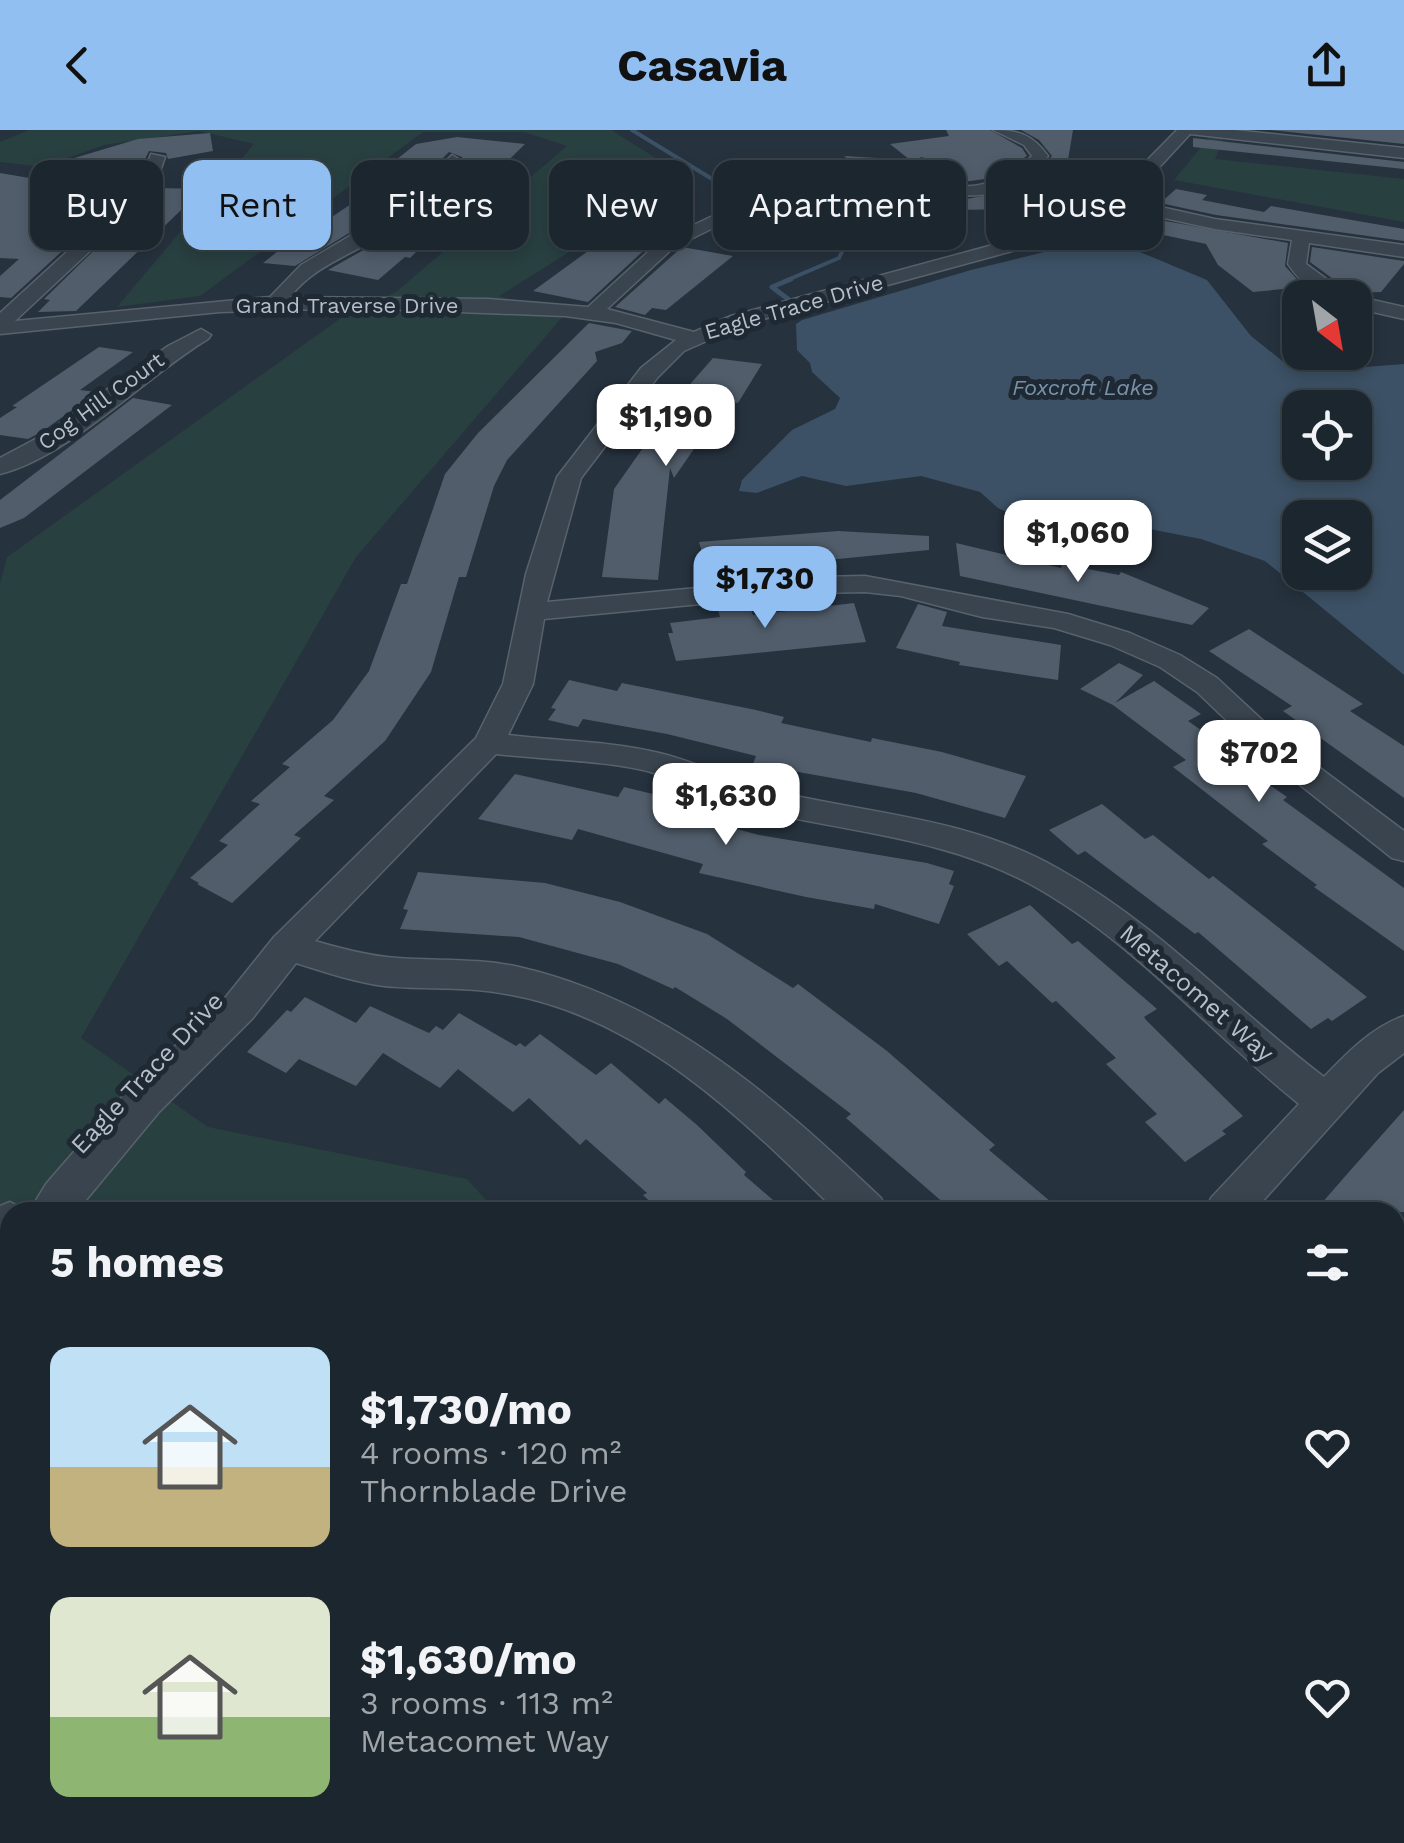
<!DOCTYPE html>
<html lang="en">
<head>
<meta charset="utf-8">
<style>
  body { margin:0; font-family:"Work Sans",sans-serif; background:#252e36; color:#f1f3f6; height:100vh; display:flex; flex-direction:column; font-size:38px; white-space:nowrap }
  * { box-sizing:border-box; margin:0 }
  p { font-size:32px; color:#a0a5aa }
  .icon { flex:none; width:55px; height:55px; fill:none; stroke:currentColor; stroke-width:2; stroke-linecap:round; stroke-linejoin:round }
  .map { position:relative; flex:1; overflow:hidden }
  .side { position:absolute; left:0px; top:1072px; width:1405px; height:642px; display:flex; flex-direction:column; background:#1c262e; border-radius:30px 30px 0 0; box-shadow:0 5px 15px #0003,0 0 0 2px #3a434a }
  .side>* { flex:none }
  .hud { position:absolute; left:30px; top:30px; width:1345px; height:90px; display:flex; gap:20px }
  .needle { width:65px; rotate:149deg }
  .tools { position:absolute; left:1282px; top:150px; display:grid; gap:20px }
  .tools a { display:grid; place-items:center; width:90px; height:90px; border-radius:20px; background:#1c262e; box-shadow:0 5px 15px #0003,0 0 0 2px #3a434a; font-size:50px }
  .price { position:absolute; translate:-50% -85px; padding:0 22px; border-radius:20px; background:#fff; color:#222; font-size:32px; line-height:65px; filter:drop-shadow(0 2px 5px #0008) }
  .price::after { content:''; position:absolute; left:50%; top:60px; width:30px; height:22px; margin-left:-15px; background:inherit; clip-path:polygon(0 0,100% 0,50% 100%) }
  .price.current { background:#91bff2; color:#111 }
  ul { padding:0; list-style:none }
  li { display:flex; align-items:center; gap:30px; height:250px; padding:0 50px }
  li span { display:grid; place-items:center; flex:none; width:280px; height:200px; border-radius:20px; color:#555 }
  li>.icon { margin-inline-start:auto }
  span .icon { width:120px; height:120px; fill:#fffc; stroke-width:1 }
  li b { font-size:42px }
  h2 { display:flex; justify-content:space-between; align-items:center; height:120px; padding:0 50px; font-size:42px }
  .chip { padding:0 35px; border-radius:20px; background:#1c262e; box-shadow:0 5px 15px #0003,0 0 0 2px #3a434a; font-size:35px; line-height:90px }
  .chip.current { background:#91bff2; color:#111 }
  header { display:flex; justify-content:space-between; align-items:center; height:130px; padding:0 50px; background:#91bff2; color:#111; font-size:45px; font-weight:700 }
  .map>svg:first-child { display:block }
  .green { fill:#294040 }
  .water { fill:#3c5165; fill-rule:evenodd }
  .lines { fill:none; stroke-linecap:round; stroke-linejoin:round }
  .stream-far1 { stroke:#3c5165; stroke-width:4 }
  .stream { stroke:#3c5165; stroke-width:5 }
  .building { fill:#515d6b }
  .street-casing { stroke:#58626c; stroke-width:3 }
  .street { fill:#3a444e; fill-rule:evenodd }
  .labels { text-anchor:middle; dominant-baseline:central; stroke-width:10; stroke-linejoin:round; paint-order:stroke }
  .far-street-label { font-size:22px; fill:#b6bfc9; stroke:#1f2933 }
  .far-water-label { font-size:22px; font-style:italic; fill:#7892aa; stroke:#1f2933 }
  .street-label { font-size:25px; fill:#b6bfc9; stroke:#1f2933 }
</style>
</head>
<body>
<header><svg class="icon" aria-label="back" viewBox="0 0 24 24"><path d="M15 5l-7 7 7 7"/></svg>Casavia<svg class="icon" aria-label="share" viewBox="0 0 24 24"><path d="M12 15V3M7 8l5-5 5 5M5 13v7h14v-7"/></svg></header>
<div class="map">
<svg width="1404" height="1713" viewBox="0 0 1404 1713">
  <rect width="100%" height="100%" fill="#26323e"/>
  <path class="green" d="M 29,0 L 611,0 L 688,48 L 499,166 L 564,185 L 356,427 L 81,908 L 208,997 L 467,1049 L 497,1082 L 10,1082 L 10,1705 L 1059,1705 L 1066,1713 L 0,1713 L 0,454 L 7,427 L 341,188 L 396,162 L 567,16 L 524,2 L 423,2 L 200,166 L 117,177 L 254,14 L 199,1 L 104,15 L 43,37 L 0,32 L 0,12 Z
    M 1215,0 L 1227,0 L 1215,29 L 1404,49 L 1404,92 L 1174,50 Z
    M 1404,1319 L 1404,1713 L 1101,1713 L 1107,1705 L 1395,1705 L 1395,1331 Z"/>
  <path class="water" d="M 1089,111 L 1140,122 L 1207,150 L 1251,206 L 1285,233 L 1313,241 L 1404,234 L 1404,545 L 1265,431 L 1201,409 L 1139,397 L 1073,398 L 1023,390 L 998,378 L 980,362 L 921,346 L 846,356 L 802,346 L 757,363 L 739,361 L 742,350 L 792,300 L 835,279 L 840,268 L 812,242 L 810,233 L 797,220 L 796,194 L 802,190 L 971,140 ZM 1300,278 L 1355,278 L 1355,332 L 1300,332 ZM 1300,388 L 1355,388 L 1355,442 L 1300,442 Z"/>
  <g class="lines">
    <path class="stream-far1" d="M 632,0 L 717,52 L 801,81 L 848,109 L 839,128 L 785,151"/>
    <path class="stream" d="M 788,169 L 772,157 L 791,149"/>
  </g>
  <path class="building" d="M 946,0 L 990,0 L 1022,18 L 1027,26 L 992,48 L 963,52 L 951,50 L 932,30 L 921,27 L 911,36 L 916,47 L 932,61 L 966,69 L 1017,60 L 1056,65 L 1014,79 L 895,81 L 894,77 L 915,69 L 892,62 L 844,26 L 910,30 L 890,14 L 949,6 Z
    M 1021,0 L 1073,0 L 1067,36 L 1115,46 L 1084,56 L 1035,46 L 1052,26 L 1039,10 Z
    M 1270,0 L 1404,0 L 1404,14 Z
    M 210,3 L 213,21 L 168,29 L 166,23 L 149,21 L 143,33 L 92,43 L 93,57 L 131,58 L 11,168 L 0,167 L 0,146 L 19,129 L 0,128 L 0,43 L 65,54 L 75,45 L 71,29 L 138,9 Z
    M 457,7 L 525,14 L 410,128 L 405,127 L 378,150 L 328,140 L 383,109 L 417,84 L 455,43 L 463,32 L 462,27 L 449,22 L 395,75 L 295,136 L 263,133 L 307,98 L 320,95 L 382,53 L 368,52 L 416,14 Z
    M 1193,8 L 1404,32 L 1404,39 L 1193,17 Z
    M 158,58 L 203,59 L 76,181 L 38,182 L 50,170 L 44,169 Z
    M 1176,59 L 1207,65 L 1202,70 L 1264,82 L 1271,76 L 1404,99 L 1404,111 L 1216,85 L 1160,73 Z
    M 1143,87 L 1288,113 L 1285,136 L 1304,157 L 1253,162 L 1218,135 L 1206,114 L 1130,98 Z
    M 617,100 L 650,106 L 644,111 L 653,112 L 588,172 L 533,161 Z
    M 682,117 L 733,126 L 666,180 L 652,178 L 645,185 L 615,177 Z
    M 1312,117 L 1404,131 L 1404,134 L 1381,162 L 1352,163 L 1310,132 Z
    M 589,193 L 632,201 L 622,213 L 595,222 L 597,231 L 507,330 L 494,356 L 466,447 L 459,447 L 431,542 L 385,611 L 324,666 L 334,670 L 294,705 L 301,708 L 232,773 L 197,754 L 199,753 L 190,748 L 228,715 L 219,711 L 260,674 L 251,671 L 290,637 L 282,634 L 333,590 L 369,541 L 401,454 L 407,454 L 445,344 L 478,303 Z
    M 99,217 L 133,222 L 80,260 L 97,262 L 43,301 L 28,309 L 0,305 L 0,288 L 17,277 L 12,276 Z
    M 713,228 L 762,234 L 738,273 L 727,271 L 674,348 L 670,338 L 658,450 L 602,447 L 614,359 L 678,268 Z
    M 133,268 L 172,275 L 24,388 L 0,398 L 0,370 Z
    M 838,401 L 929,406 L 929,420 L 736,439 L 740,450 L 711,453 L 699,412 Z
    M 956,413 L 1061,438 L 1062,434 L 1119,445 L 1121,442 L 1209,478 L 1192,495 L 960,446 Z
    M 749,473 L 753,485 L 854,473 L 866,512 L 676,531 L 668,503 L 673,503 L 670,493 L 720,487 L 717,476 Z
    M 918,474 L 947,482 L 942,496 L 1061,515 L 1058,550 L 959,535 L 960,532 L 896,518 Z
    M 1249,499 L 1363,574 L 1350,581 L 1404,616 L 1404,668 L 1283,581 L 1292,576 L 1209,521 Z
    M 1119,533 L 1143,545 L 1115,573 L 1154,551 L 1201,584 L 1188,591 L 1250,634 L 1244,637 L 1287,667 L 1283,670 L 1404,758 L 1404,821 L 1314,757 L 1317,755 L 1262,714 L 1268,711 L 1173,637 L 1186,630 L 1113,575 L 1080,559 Z
    M 569,550 L 617,561 L 622,553 L 756,580 L 784,587 L 781,593 L 871,612 L 872,608 L 942,622 L 1026,646 L 1005,688 L 916,663 L 753,634 L 756,626 L 667,604 L 583,589 L 578,597 L 548,590 L 556,579 L 551,578 Z
    M 515,644 L 618,667 L 624,657 L 657,665 L 653,672 L 706,684 L 703,690 L 759,705 L 927,733 L 954,741 L 949,754 L 954,756 L 939,794 L 875,774 L 874,779 L 806,767 L 699,743 L 703,734 L 578,699 L 572,710 L 478,689 Z
    M 1102,674 L 1145,709 L 1153,705 L 1209,749 L 1213,746 L 1367,867 L 1332,891 L 1328,888 L 1311,899 L 1198,802 L 1195,804 L 1085,721 L 1078,725 L 1049,700 Z
    M 418,742 L 545,753 L 620,772 L 707,804 L 793,858 L 798,854 L 887,921 L 995,1015 L 989,1020 L 1063,1082 L 954,1082 L 846,988 L 851,984 L 727,889 L 675,857 L 673,859 L 618,834 L 519,807 L 400,799 L 408,780 L 403,779 Z
    M 1030,775 L 1072,814 L 1078,811 L 1157,879 L 1144,887 L 1146,890 L 1243,986 L 1222,1001 L 1226,1004 L 1185,1032 L 1145,992 L 1157,984 L 1106,934 L 1116,928 L 1056,871 L 1052,873 L 1007,831 L 999,836 L 967,804 Z
    M 305,867 L 356,893 L 370,876 L 429,903 L 436,896 L 443,900 L 459,883 L 516,916 L 520,913 L 525,917 L 540,904 L 596,945 L 611,933 L 659,974 L 665,968 L 697,995 L 746,1042 L 744,1045 L 787,1082 L 661,1082 L 643,1065 L 647,1063 L 586,1009 L 580,1015 L 529,968 L 513,982 L 458,939 L 440,958 L 383,923 L 356,956 L 299,929 L 286,943 L 247,922 L 287,880 L 291,882 Z
    M 1404,980 L 1404,1082 L 1314,1082 L 1348,1043 Z"/>
  <g class="lines">
    <g class="street-casing">
      <path id="street" d="M 993,0 C 1019,0 1033,5 1048,26 L 1028,48 L 1112,66 L 1177,0 L 1234,0 L 1404,18 L 1404,28 L 1190,4 L 1129,70 L 1215,89 L 1404,115 L 1404,127 L 1309,113 L 1306,134 L 1351,167 L 1355,166 L 1404,177 L 1404,189 L 1355,178 L 1355,168 C 1324,168 1306,161 1288,134 L 1292,110 L 1215,99 L 1118,78 L 1049,111 L 745,194 L 684,221 L 657,248 L 581,348 L 547,472 L 815,447 L 865,446 L 1068,484 L 1130,503 L 1180,525 L 1217,548 L 1288,614 L 1404,701 L 1404,731 L 1392,728 L 1266,628 L 1197,562 L 1160,537 L 1110,515 L 1054,498 L 982,487 L 901,466 L 865,462 L 815,463 L 544,489 L 533,554 L 508,605 C 557,611 611,611 659,623 C 698,632 734,652 773,661 C 870,684 969,688 1057,738 C 1161,796 1232,877 1324,947 C 1347,923 1372,897 1404,886 L 1404,923 L 1378,943 L 1253,1082 L 1205,1082 L 1211,1068 L 1299,974 C 1208,901 1134,811 1030,754 C 949,710 858,703 769,683 C 729,674 693,655 654,643 C 610,630 544,630 496,624 L 315,811 C 342,819 369,826 397,828 C 438,831 479,828 519,837 C 667,871 774,967 881,1068 L 887,1082 L 837,1082 C 744,990 641,887 506,864 C 466,856 424,860 384,856 C 354,852 325,842 296,833 L 252,889 L 159,982 L 76,1082 L 29,1082 L 46,1054 L 118,971 L 225,868 L 274,807 L 476,608 L 503,554 L 526,444 L 557,347 L 641,238 L 676,210 L 616,193 L 565,186 L 354,178 L 220,182 L 0,204 L 0,183 L 139,56 L 151,24 L 165,27 L 153,62 L 15,191 L 270,167 L 301,135 L 397,78 L 452,25 L 460,30 C 439,60 412,87 381,106 C 350,125 313,137 290,167 L 488,169 L 588,177 L 660,111 L 719,83 L 725,84 L 725,92 L 673,118 L 607,179 L 694,202 L 731,186 L 1037,103 L 1102,74 C 1081,69 1037,54 1017,56 C 1008,57 997,63 987,64 C 963,68 920,64 915,35 L 923,30 L 929,32 C 947,75 1008,53 1032,26 L 1024,15 Z
        M 201,199 L 211,205 L 208,209 C 145,247 69,327 0,344 L 0,328 L 45,304 L 168,216 Z
        M 10,1072 L 28,1082 L 10,1082 L 10,1165 L 0,1169 L 0,1076 Z
        M 0,1405 L 10,1409 L 10,1463 L 0,1459 Z
        M 252,1705 L 317,1705 L 320,1713 L 256,1713 Z"/>
    </g>
    <use href="#street" class="street"/>
  </g>
  <g class="labels">
    <g class="far-street-label">
      <text x="347" y="175">Grand Traverse Drive</text>
      <text transform="translate(794 177) rotate(-16)">Eagle Trace Drive</text>
      <text transform="translate(101 271) rotate(-36)">Cog Hill Court</text>
    </g>
    <g class="far-water-label">
      <text x="1083" y="257">Foxcroft Lake</text>
    </g>
    <g class="street-label">
      <text transform="translate(1197 863) rotate(41)">Metacomet Way</text>
      <text transform="translate(147 943) rotate(-47)">Eagle Trace Drive</text>
    </g>
  </g>
</svg>
<div class="tools">
<a><svg class="needle" viewBox="-14 -14 28 28"><path d="M0-13l5 13h-10z" fill="#e53935"/><path d="M0 13l5-13h-10z" fill="#a0a5aa"/></svg></a>
<a><svg class="icon" aria-label="locate" viewBox="0 0 24 24"><circle cx="12" cy="12" r="6"/><path d="M12 2v4M12 18v4M2 12h4M18 12h4"/></svg></a>
<a><svg class="icon" aria-label="layers" viewBox="0 0 24 24"><path d="M12 4l9 5-9 5-9-5zM3 14l9 5 9-5"/></svg></a>
</div>
<b class="price" style="left:666px;top:339px">$1,190</b>
<b class="price" style="left:1078px;top:455px">$1,060</b>
<b class="price current" style="left:765px;top:501px">$1,730</b>
<b class="price" style="left:1259px;top:675px">$702</b>
<b class="price" style="left:726px;top:718px">$1,630</b>
<div class="hud">
<a class="chip">Buy</a>
<a class="chip current">Rent</a>
<a class="chip">Filters</a>
<a class="chip">New</a>
<a class="chip">Apartment</a>
<a class="chip">House</a>
</div>
<section class="side">
<h2>5 homes<svg class="icon" aria-label="filters" viewBox="0 0 24 24"><path d="M4 7h16M4 17h16"/><circle cx="9" cy="7" r="2"/><circle cx="15" cy="17" r="2"/></svg></h2>
<ul>
<li><span style="background:linear-gradient(#bfe0f5 60%,#c2b280 0)"><svg class="icon" aria-label="home" viewBox="0 0 24 24"><path d="M3 11l9-7 9 7M6 9v11h12V9"/></svg></span><div><b>$1,730/mo</b><p>4 rooms · 120 m²</p><p>Thornblade Drive</p></div><svg class="icon" aria-label="heart" viewBox="0 0 24 24"><path d="M12 20l-8-8c-3-5 5-10 8-4 3-6 11-1 8 4z"/></svg></li>
<li><span style="background:linear-gradient(#dfe7d0 60%,#8fb573 0)"><svg class="icon" aria-label="home" viewBox="0 0 24 24"><path d="M3 11l9-7 9 7M6 9v11h12V9"/></svg></span><div><b>$1,630/mo</b><p>3 rooms · 113 m²</p><p>Metacomet Way</p></div><svg class="icon" aria-label="heart" viewBox="0 0 24 24"><path d="M12 20l-8-8c-3-5 5-10 8-4 3-6 11-1 8 4z"/></svg></li>
</ul>
</section>
</div>
</body>
</html>
